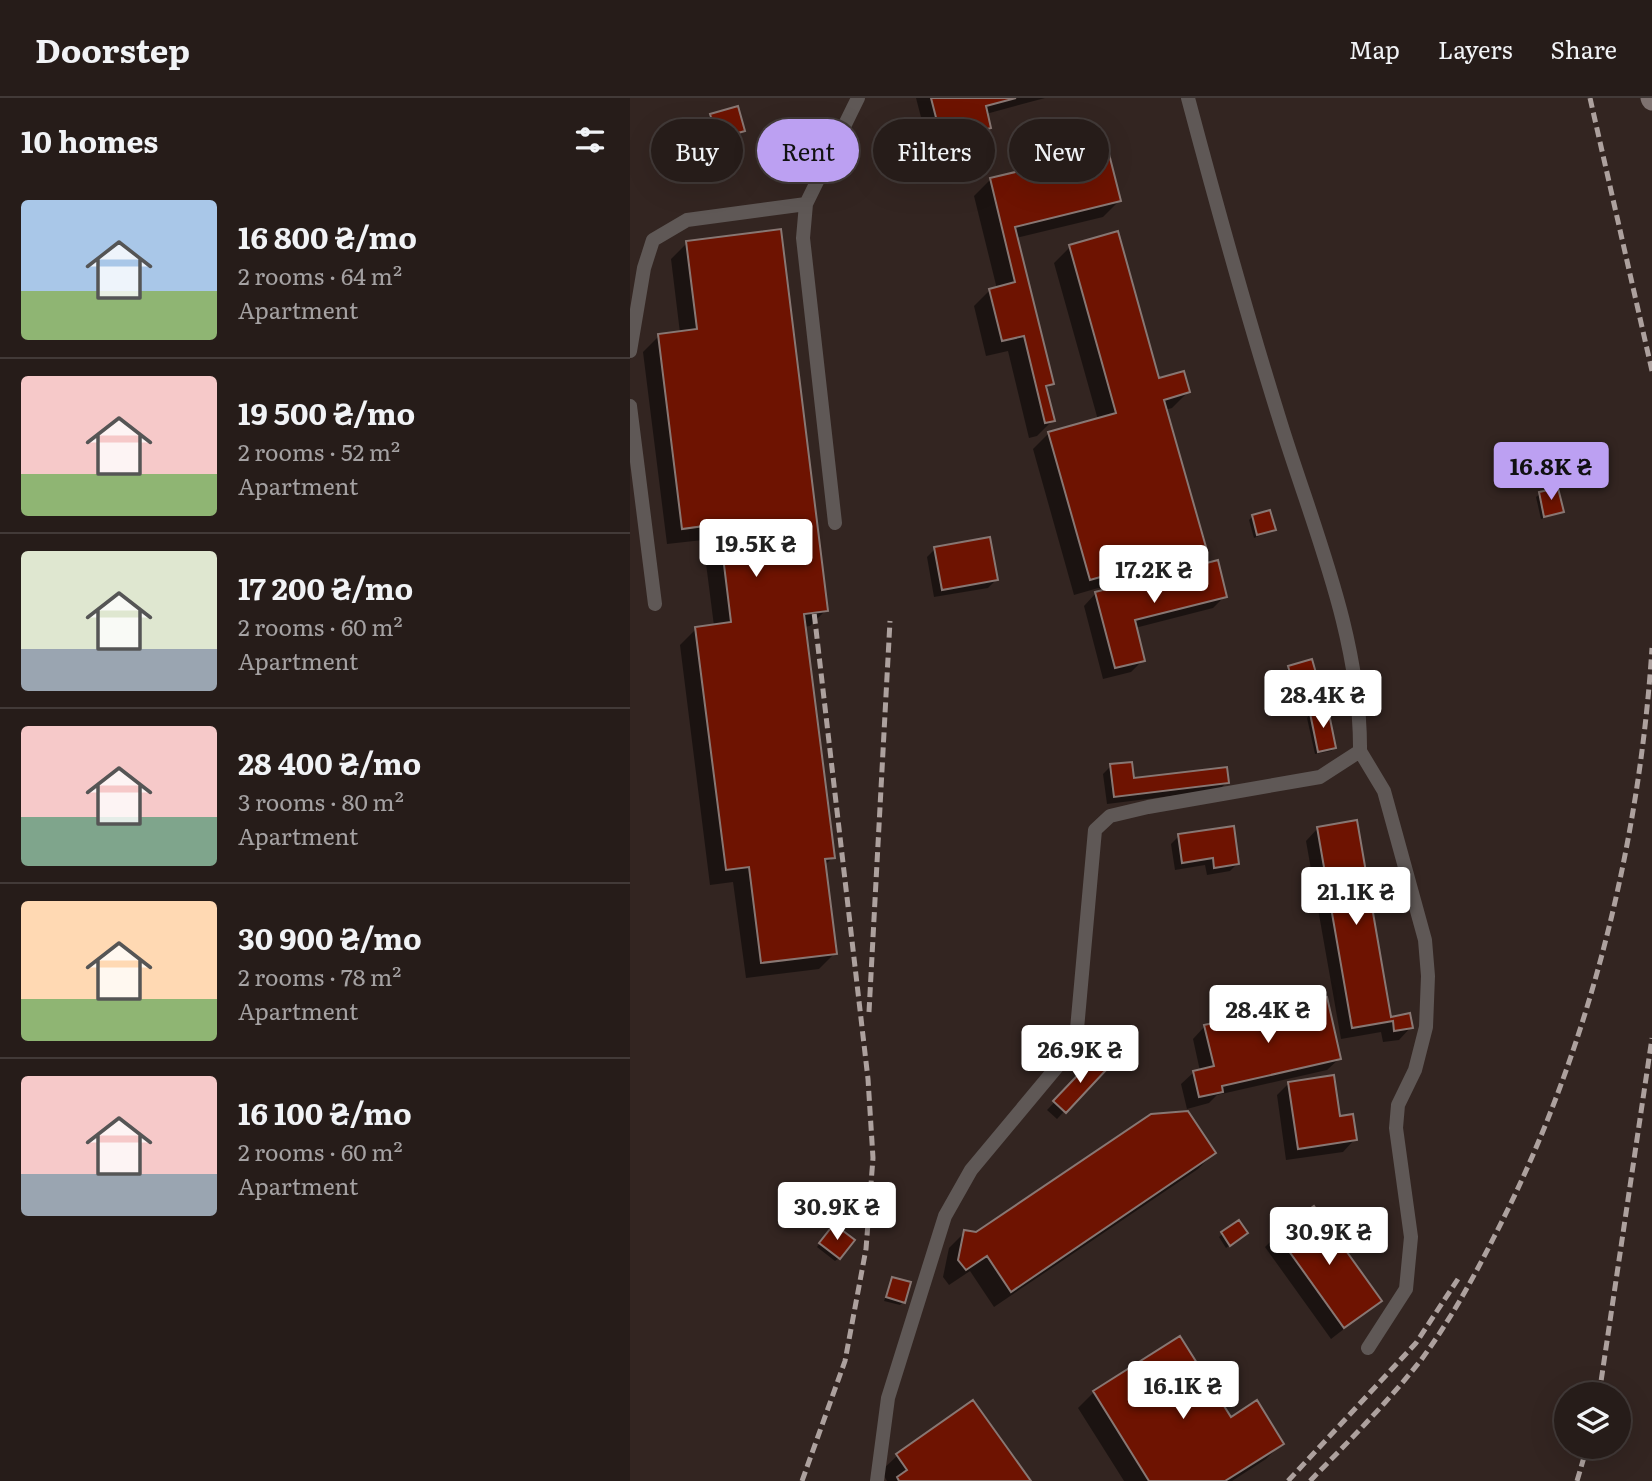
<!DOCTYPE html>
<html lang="en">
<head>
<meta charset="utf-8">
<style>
  body { margin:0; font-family:Literata,serif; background:#322926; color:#f1f3f6; height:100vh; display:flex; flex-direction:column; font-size:26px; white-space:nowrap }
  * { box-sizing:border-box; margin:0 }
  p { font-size:23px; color:#a4a1a2 }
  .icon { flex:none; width:38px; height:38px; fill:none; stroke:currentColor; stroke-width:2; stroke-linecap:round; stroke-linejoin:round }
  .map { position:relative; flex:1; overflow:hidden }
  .drawer { display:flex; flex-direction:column; background:#261c19; width:630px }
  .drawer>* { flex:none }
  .guide { position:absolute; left:21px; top:21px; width:665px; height:63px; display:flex; gap:14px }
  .controls { position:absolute; left:924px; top:1284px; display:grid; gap:14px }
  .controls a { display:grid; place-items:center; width:77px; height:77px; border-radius:50%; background:#261c19; box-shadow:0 7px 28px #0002,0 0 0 2px #423a38; font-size:35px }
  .price { position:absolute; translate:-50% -60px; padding:0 16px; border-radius:7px; background:#fff; color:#222; font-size:23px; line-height:46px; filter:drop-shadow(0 2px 4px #0008) }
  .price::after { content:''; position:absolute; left:50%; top:42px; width:21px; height:16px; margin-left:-10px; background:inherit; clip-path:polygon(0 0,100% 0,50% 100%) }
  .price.current { background:#bca0f2; color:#111 }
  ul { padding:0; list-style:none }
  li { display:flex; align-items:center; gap:21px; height:175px; padding:0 21px }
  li+li { border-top:2px solid #423a38 }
  li span { display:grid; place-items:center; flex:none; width:196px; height:140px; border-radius:7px; color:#555 }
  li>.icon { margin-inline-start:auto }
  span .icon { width:84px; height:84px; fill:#fffc; stroke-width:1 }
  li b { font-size:30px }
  h2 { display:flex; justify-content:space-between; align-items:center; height:84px; padding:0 21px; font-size:30px }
  .pill { padding:0 24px; border-radius:32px; background:#261c19; box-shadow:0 7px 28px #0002,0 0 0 2px #423a38; font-size:24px; line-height:63px }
  .pill.current { background:#bca0f2; color:#111 }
  header { display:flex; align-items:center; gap:42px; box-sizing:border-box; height:98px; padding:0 35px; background:#261c19; border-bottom:2px solid #423a38 }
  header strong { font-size:33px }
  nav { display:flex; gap:38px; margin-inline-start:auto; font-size:24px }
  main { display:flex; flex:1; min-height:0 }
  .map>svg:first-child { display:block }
  .shadow { fill:#0007 }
  .building { fill:#6e1301; stroke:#887773; stroke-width:2 }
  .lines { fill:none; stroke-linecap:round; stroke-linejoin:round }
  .lane { stroke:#5f5856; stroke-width:14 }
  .secondary { stroke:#7e7270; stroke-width:21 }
  .rail { stroke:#ada19e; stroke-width:5; stroke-dasharray:10 5; stroke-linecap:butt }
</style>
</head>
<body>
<header>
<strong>Doorstep</strong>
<nav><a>Map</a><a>Layers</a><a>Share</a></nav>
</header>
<main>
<section class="drawer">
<h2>10 homes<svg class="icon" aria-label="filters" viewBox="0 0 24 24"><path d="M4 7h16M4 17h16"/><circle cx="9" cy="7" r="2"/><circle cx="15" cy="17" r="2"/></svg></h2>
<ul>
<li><span style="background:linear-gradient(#a9c7e8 65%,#8fb573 0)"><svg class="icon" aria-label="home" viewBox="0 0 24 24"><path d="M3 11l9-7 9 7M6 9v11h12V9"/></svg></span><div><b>16 800 ₴/mo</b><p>2 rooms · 64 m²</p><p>Apartment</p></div></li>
<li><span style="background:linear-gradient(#f6c9c9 70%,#8fb573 0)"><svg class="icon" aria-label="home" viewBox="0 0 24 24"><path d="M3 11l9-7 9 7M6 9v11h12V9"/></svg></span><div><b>19 500 ₴/mo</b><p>2 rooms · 52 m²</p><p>Apartment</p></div></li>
<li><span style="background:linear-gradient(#dfe7d0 70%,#9aa5b1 0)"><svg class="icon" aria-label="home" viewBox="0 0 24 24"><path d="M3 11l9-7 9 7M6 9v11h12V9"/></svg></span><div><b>17 200 ₴/mo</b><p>2 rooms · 60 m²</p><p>Apartment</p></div></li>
<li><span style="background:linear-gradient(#f6c9c9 65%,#7fa58c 0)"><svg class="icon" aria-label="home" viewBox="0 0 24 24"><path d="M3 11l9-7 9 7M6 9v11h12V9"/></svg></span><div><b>28 400 ₴/mo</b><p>3 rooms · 80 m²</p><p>Apartment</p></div></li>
<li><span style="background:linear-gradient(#ffd9b3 70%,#8fb573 0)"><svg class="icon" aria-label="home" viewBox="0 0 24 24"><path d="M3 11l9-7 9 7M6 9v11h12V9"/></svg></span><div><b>30 900 ₴/mo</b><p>2 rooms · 78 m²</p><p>Apartment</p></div></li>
<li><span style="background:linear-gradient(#f6c9c9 70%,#9aa5b1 0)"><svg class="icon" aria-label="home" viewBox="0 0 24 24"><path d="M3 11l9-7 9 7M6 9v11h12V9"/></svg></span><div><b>16 100 ₴/mo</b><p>2 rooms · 60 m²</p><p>Apartment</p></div></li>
</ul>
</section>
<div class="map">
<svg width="1022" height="1383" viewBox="0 0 1022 1383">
  <rect width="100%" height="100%" fill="#332521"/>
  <path class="shadow" d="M 286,0 L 415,0 L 356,16 L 360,29 L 347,41 L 300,54 Z
    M 80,17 L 113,32 L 83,43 L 77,21 Z
    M 360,82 L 489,103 L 473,119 L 386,140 L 422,285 L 416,292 L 423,322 L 407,338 L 399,340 L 378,253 L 356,258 L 344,208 L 360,192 L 367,191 L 344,98 Z
    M 57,145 L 196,512 L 180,528 L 174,529 L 203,759 L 194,768 L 205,855 L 189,871 L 116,880 L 103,784 L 80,787 L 50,547 L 66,531 L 84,528 L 73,442 L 37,446 L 13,254 L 29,238 L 50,235 L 41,161 Z
    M 440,149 L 528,282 L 558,294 L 542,310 L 535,312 L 574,448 L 558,464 L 444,497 L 403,351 L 419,335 L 468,322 L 424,165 Z
    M 910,396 L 932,414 L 911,421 L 906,399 Z
    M 623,418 L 644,432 L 624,440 L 619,422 Z
    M 305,451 L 366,482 L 358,490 L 304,499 L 297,459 Z
    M 466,495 L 595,498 L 583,510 L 505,530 L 513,562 L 501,574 L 473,581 L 454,508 Z
    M 659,570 L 692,602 L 684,610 L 674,613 L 671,603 L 659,607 L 651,578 Z
    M 680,616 L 705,650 L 701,653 L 685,656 L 677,620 Z
    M 481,668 L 502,682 L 597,684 L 589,692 L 477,706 L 473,676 Z
    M 688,730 L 759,921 L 781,929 L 769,942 L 753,944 L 751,934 L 711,941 L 676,743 Z
    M 549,738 L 608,765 L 600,773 L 577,777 L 575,767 L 545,772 L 541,746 Z
    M 575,928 L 710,960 L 697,972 L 587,997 L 579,1005 L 557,1011 L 551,986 L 564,974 L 570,973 L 563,941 Z
    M 465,962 L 474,971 L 427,1021 L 417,1012 Z
    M 659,985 L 725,1041 L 713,1054 L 656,1062 L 647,997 Z
    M 584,1055 L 568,1071 L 364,1209 L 340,1173 L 319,1187 L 313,1179 L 319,1150 L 335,1134 L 346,1136 Z
    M 201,1132 L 209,1160 L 205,1163 L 187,1149 Z
    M 592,1136 L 613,1138 L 596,1150 L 589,1139 Z
    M 647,1137 L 750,1203 L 701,1241 L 635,1149 Z
    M 263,1181 L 273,1204 L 270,1207 L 254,1203 Z
    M 549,1241 L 600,1321 L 652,1345 L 636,1361 L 602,1383 L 494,1383 L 448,1310 L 464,1294 Z
    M 343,1304 L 399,1383 L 257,1383 L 251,1373 L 267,1358 Z"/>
  <path class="building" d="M 301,0 L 386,0 L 356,8 L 361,30 L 312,43 Z
    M 108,8 L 115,33 L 87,41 L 80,16 Z
    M 478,52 L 491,103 L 385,129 L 424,286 L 416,288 L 425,323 L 415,325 L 394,238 L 372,243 L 359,191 L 385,184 L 360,80 Z
    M 151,131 L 198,513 L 174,516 L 205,760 L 195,761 L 207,856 L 131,865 L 119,769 L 96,772 L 65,529 L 101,524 L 89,426 L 52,431 L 28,236 L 67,231 L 56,143 Z
    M 488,133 L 529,280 L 554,273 L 560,294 L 534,302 L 576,449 L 460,482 L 418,334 L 486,315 L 439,147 Z
    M 928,390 L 934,414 L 914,419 L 909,394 Z
    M 640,412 L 646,432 L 627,437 L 622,417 Z
    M 360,439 L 368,482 L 312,492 L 304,449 Z
    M 588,462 L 597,499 L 505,522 L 515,563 L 485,570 L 465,494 Z
    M 682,561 L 694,603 L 682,606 L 679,597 L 667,600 L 658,568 Z
    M 698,611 L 706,650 L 688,654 L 680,615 Z
    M 502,664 L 504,680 L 597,669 L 599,685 L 484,699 L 480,666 Z
    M 727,722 L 761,919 L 780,915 L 783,930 L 764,933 L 763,923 L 722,930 L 687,729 Z
    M 604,728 L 609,766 L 584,770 L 583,760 L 552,765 L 548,736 Z
    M 697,899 L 711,961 L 592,988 L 593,994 L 569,999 L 563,973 L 584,968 L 574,927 Z
    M 465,959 L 477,971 L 436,1015 L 423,1003 Z
    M 704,977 L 710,1018 L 723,1016 L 727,1042 L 668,1051 L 658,984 Z
    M 558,1013 L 586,1055 L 381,1194 L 357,1158 L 336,1172 L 328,1162 L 334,1132 L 346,1134 L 521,1016 Z
    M 684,1108 L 752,1203 L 714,1230 L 646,1135 Z
    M 609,1122 L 618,1135 L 600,1148 L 591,1134 Z
    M 204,1126 L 225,1142 L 210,1161 L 189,1145 Z
    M 262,1179 L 281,1184 L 275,1205 L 256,1199 Z
    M 550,1238 L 601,1319 L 627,1302 L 654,1346 L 595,1383 L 519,1383 L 463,1293 Z
    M 343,1302 L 401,1383 L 269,1383 L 267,1379 L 277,1372 L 266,1356 Z"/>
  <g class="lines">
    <path class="lane" d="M 0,253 L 14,170 L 23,142 L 57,122 L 176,106
      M 0,308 L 25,506
      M 205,425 L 173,140 L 176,106 L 228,0
      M 730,653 L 754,693 L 795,842 L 798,878 L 796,929 L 785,972 L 768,1007 L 766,1030 L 781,1139 L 776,1191 L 738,1250
      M 247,1383 L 258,1300 L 315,1118 L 341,1072 L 436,958 L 447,931 L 465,732 L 480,718 L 518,709 L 690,679 L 730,653 C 731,540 684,432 651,326 C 617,218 587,109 558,0"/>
    <path class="secondary" d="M 1021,0 L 1022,2"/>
    <path class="rail" d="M 960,0 L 1022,273
      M 239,914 L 260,523
      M 969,1297 L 1022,940
      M 172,1383 L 215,1263 L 236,1151 L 243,1060 L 238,981 L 184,514
      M 658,1383 L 786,1245 L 828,1181
      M 680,1383 C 718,1344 757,1305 791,1262 C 819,1224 843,1181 864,1139 C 957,960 1009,751 1022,550
      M 947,1383 L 957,1349"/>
  </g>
</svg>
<div class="controls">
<a><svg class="icon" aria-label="layers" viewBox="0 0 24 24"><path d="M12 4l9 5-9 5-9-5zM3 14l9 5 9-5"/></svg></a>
</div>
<b class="price current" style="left:921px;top:404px">16.8K ₴</b>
<b class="price" style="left:126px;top:481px">19.5K ₴</b>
<b class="price" style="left:524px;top:507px">17.2K ₴</b>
<b class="price" style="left:693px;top:632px">28.4K ₴</b>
<b class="price" style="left:726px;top:829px">21.1K ₴</b>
<b class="price" style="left:638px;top:947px">28.4K ₴</b>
<b class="price" style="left:450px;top:987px">26.9K ₴</b>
<b class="price" style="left:207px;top:1144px">30.9K ₴</b>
<b class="price" style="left:699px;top:1169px">30.9K ₴</b>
<b class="price" style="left:553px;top:1323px">16.1K ₴</b>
<div class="guide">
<a class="pill">Buy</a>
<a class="pill current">Rent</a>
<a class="pill">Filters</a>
<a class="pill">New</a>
</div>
</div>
</main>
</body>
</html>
